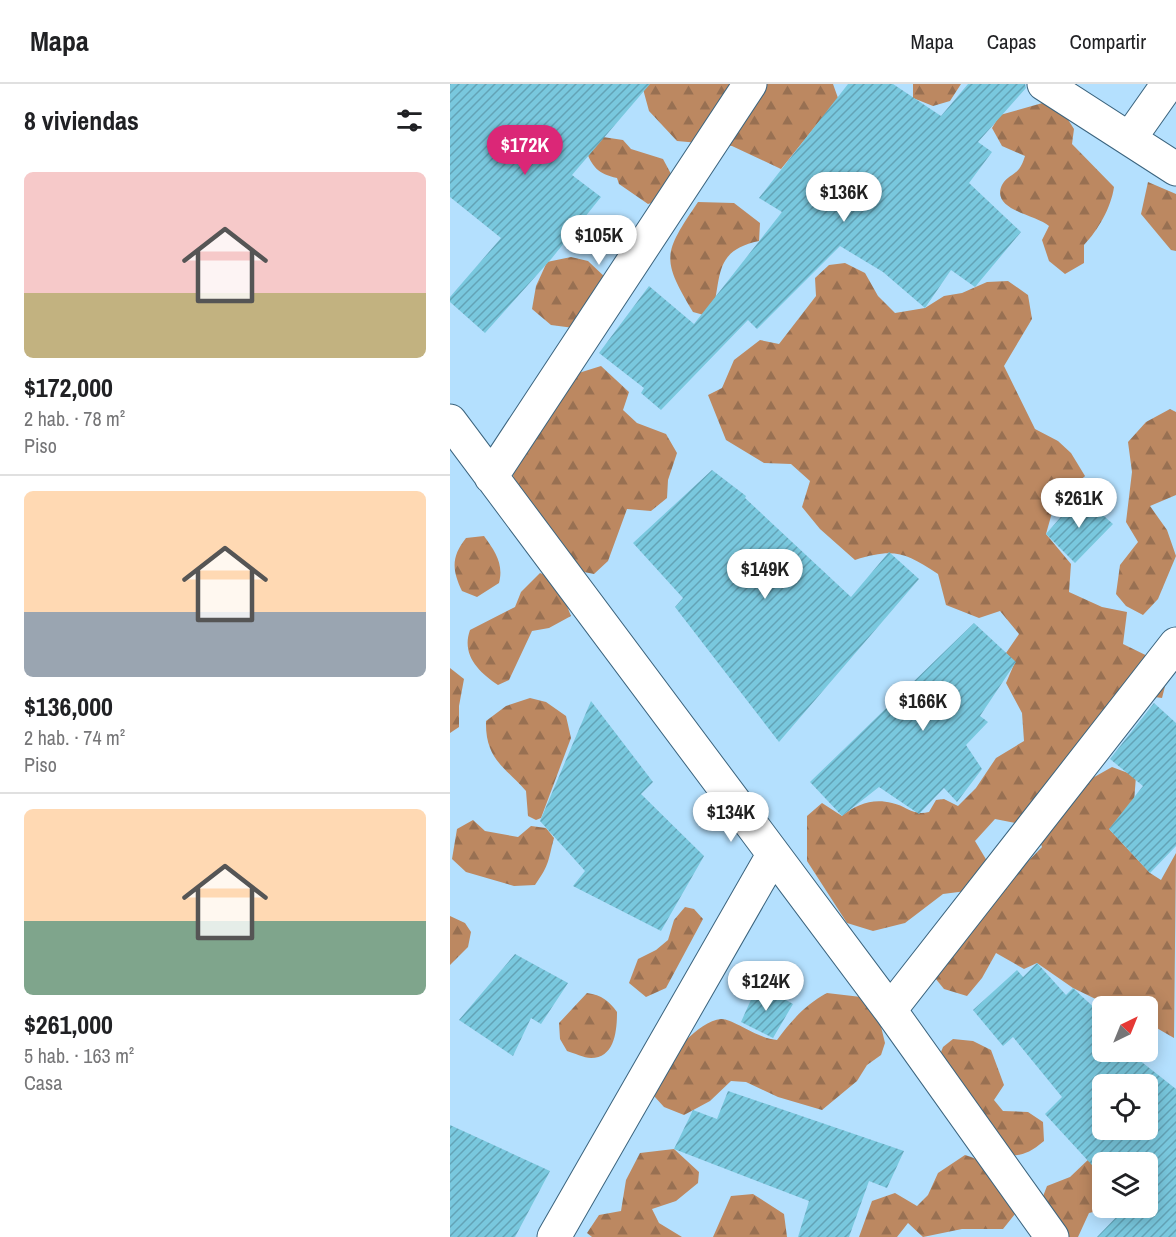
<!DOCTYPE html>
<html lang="es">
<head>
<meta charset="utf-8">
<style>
  body { margin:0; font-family:"Archivo Narrow",sans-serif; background:#f2f2f2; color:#202124; height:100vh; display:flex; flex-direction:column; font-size:22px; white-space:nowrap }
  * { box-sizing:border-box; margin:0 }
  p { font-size:20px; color:#757577 }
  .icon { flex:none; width:33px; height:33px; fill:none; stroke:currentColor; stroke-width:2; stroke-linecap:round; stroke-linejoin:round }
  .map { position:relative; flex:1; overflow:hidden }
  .sheet { display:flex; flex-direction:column; background:#fff; width:450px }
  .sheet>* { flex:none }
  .needle { width:39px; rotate:43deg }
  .buttons { position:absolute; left:642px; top:912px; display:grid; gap:12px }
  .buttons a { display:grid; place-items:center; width:66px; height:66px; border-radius:9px; background:#fff; box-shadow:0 3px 15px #0003; font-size:30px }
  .price { position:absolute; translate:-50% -51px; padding:0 14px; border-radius:21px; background:#fff; color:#222; font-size:20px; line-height:39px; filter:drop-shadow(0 2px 3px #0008) }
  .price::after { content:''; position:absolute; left:50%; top:36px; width:18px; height:14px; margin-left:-9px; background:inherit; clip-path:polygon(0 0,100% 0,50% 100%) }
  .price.current { background:#db2777; color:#fff }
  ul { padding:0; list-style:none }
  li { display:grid; align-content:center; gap:12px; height:318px; padding:0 24px }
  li+li { border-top:2px solid #e0e0e0 }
  li span { display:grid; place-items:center; height:186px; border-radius:9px; color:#555 }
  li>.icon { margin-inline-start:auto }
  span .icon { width:108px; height:108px; fill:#fffc; stroke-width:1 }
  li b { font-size:26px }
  h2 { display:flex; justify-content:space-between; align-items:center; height:72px; padding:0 24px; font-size:26px }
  header { display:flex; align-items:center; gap:36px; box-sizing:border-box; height:84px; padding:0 30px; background:#fff; border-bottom:2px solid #e0e0e0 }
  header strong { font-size:28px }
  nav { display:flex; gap:33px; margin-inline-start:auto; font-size:21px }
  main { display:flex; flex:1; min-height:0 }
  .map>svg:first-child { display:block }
  .forest { fill:url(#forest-firs) }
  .building { fill:url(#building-hatch); fill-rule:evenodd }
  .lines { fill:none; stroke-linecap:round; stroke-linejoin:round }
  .minor-casing { stroke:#3b647e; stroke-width:35 }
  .minor { stroke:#fff; stroke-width:33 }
</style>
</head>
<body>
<header>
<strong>Mapa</strong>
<nav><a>Mapa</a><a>Capas</a><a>Compartir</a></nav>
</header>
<main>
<section class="sheet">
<h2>8 viviendas<svg class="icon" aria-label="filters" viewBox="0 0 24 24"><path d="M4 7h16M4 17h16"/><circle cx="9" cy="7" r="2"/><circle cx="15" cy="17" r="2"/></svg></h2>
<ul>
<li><span style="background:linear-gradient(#f6c9c9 65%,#c2b280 0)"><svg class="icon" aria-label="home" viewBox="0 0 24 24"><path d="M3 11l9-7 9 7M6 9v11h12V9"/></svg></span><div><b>$172,000</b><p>2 hab. · 78 m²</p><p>Piso</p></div></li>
<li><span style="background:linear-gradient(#ffd9b3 65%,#9aa5b1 0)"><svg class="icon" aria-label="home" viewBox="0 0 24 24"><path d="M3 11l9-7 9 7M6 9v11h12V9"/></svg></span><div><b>$136,000</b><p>2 hab. · 74 m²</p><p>Piso</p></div></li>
<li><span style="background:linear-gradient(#ffd9b3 60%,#7fa58c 0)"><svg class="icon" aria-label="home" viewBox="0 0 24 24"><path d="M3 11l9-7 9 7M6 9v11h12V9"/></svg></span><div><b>$261,000</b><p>5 hab. · 163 m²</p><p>Casa</p></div></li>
</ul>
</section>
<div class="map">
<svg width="726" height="1153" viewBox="0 0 726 1153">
  <defs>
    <pattern id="forest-firs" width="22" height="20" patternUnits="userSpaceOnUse" patternTransform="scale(1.5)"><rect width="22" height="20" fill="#bc8861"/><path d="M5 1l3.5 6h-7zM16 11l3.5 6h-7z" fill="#987052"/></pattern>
    <pattern id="building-hatch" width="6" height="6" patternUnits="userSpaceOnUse" patternTransform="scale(1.5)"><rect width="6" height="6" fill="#79c8de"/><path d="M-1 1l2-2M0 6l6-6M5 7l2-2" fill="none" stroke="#63a3b6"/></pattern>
  </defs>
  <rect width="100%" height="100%" fill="#b4e0fe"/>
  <path class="forest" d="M 199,0 L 383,0 L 388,14 L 331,85 L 282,62 L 227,57 L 199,27 L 193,5 Z
    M 463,0 L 511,0 L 500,17 L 483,22 L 463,14 Z
    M 596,18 L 608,20 L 624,45 L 622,60 L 664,103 C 661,124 648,146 634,161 L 634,179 L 615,190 L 599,177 L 592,156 L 599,142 C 587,131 540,126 552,101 C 555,95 561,92 566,88 C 571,84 573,78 575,72 L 552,62 L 542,44 L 550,31 Z
    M 153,53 L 173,56 L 181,65 L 213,75 L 227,101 L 220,113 L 198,120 L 169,100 L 167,94 C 148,90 142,83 135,64 Z
    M 698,98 L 726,110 L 726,167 L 721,166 L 691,130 Z
    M 248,118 L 284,119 L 310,139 L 309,157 C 261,167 273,195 261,233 L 243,228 C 211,174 213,170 248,118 Z
    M 121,173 L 138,177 L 157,195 L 139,246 L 101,241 L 82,225 L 86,202 L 97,178 Z
    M 395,179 L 415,189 L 428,212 L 445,229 L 475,224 L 494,212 L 512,209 L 537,198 L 558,197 L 578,211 L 582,235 L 554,282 L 585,345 L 608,357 L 621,369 L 635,392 L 605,418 L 596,450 L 621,480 L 619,508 L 652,523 L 677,528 L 673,560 L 720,583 L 712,614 L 697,612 L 623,705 L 662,683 L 686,692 L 684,718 L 659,745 L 700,789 L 711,796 L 726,769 L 724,954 L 698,939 L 698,922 L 660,922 L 623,904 L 587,879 L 574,885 L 546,869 L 532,894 L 517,912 L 494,905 L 468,873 L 557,799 L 592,763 L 585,743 L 545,735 L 525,757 L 543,787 L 532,805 L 493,810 L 455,839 L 423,847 L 397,839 L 357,777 L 357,732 L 372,719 L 392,732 C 407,720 423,714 442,719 C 457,722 462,732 479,728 L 486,716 L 494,715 L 508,722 L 526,704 L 546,674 L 574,657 L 572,629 L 556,599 L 565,578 L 556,569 L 569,550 L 550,527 L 529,534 L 496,521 L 488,490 C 454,468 444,464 405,476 L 370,445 L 352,423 L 360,397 L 341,380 L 314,379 L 276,356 L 258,311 L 272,304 L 284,276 L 310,256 L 329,260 L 366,212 L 365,194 L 379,181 Z
    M 151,282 L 179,308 L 173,326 L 187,339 L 216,350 L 227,369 L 218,396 L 217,414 L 201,427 L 177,425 L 158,477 L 144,490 L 124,486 L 64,425 L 63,386 L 119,292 Z
    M 720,325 L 726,328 L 726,411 L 700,422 L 717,446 L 726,472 L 708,515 L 693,531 L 676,522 L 666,510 L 670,481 L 688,458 L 676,438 L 682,388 L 678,358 L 696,338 Z
    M 34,452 C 45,467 54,480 49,499 L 27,513 L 12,507 C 2,486 1,473 16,454 Z
    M 90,489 L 106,495 L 121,532 L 99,544 L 82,547 L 59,596 L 48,601 C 29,588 11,571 20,546 L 65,523 L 71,508 Z
    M 0,584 L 14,595 L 9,622 L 9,643 L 0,649 Z
    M 80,614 L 96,618 L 116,632 L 121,654 L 91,734 L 86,736 L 78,732 L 76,707 C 54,682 35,675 36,637 L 56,622 Z
    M 23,736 L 35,747 L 68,753 L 81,742 L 96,744 L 104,754 C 98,776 100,780 85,801 L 64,802 L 16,788 L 2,775 L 7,745 Z
    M 235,823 L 244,825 L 253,835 L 216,904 L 196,913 L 179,899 L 188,875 L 206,866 L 218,856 L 224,836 Z
    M 0,832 L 15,839 L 21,848 L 18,863 L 0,881 Z
    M 137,909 C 152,911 159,917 167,928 C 167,946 165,974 141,974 C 134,974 124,969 117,967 L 110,955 L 109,939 Z
    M 377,909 L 411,913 L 428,930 L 435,959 L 431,971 L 417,981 L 407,997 L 372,1026 L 328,1013 L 296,998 L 281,997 L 260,1017 L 234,1031 L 214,1023 L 204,1012 C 205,1006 205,999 208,994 C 218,974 248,937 271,935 C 282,934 308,955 327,956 C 341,937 356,920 377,909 Z
    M 503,955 L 523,957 L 541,966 L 554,1001 L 544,1016 L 553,1027 L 578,1028 L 593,1038 L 594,1057 C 574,1074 566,1072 541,1071 L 477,1003 L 493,963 Z
    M 655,1046 L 680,1046 L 675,1068 L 678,1078 L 652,1078 L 652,1124 L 660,1124 L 639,1129 L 628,1153 L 588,1153 L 592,1115 L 597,1102 L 620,1093 L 641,1073 Z
    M 224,1065 L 249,1088 L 248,1099 L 226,1117 L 202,1125 L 209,1139 L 232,1153 L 142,1153 L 137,1149 L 149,1131 L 171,1127 L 176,1096 L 190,1069 Z
    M 515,1071 C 549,1081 553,1100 565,1130 L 553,1145 L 512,1145 L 473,1153 L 458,1139 L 447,1153 L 409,1153 L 422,1117 L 445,1109 L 467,1122 L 478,1111 L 488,1089 Z
    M 303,1110 L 334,1130 L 337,1153 L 263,1153 L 281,1112 Z"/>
  <path class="building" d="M 0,0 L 200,0 L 122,91 L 151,113 L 102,174 L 35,249 L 0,218 L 0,213 L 51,154 L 0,113 Z
    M 398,0 L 443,0 L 491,32 L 518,0 L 575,0 L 576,4 L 528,58 L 542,68 L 519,99 L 571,148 L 525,203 L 501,186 L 475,224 L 433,188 L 390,162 L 307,245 L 298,236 L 211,326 L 191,309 L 194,304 L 149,269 L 199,202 L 244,240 L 332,128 L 309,114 Z
    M 262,386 L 296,412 L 295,414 L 401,513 L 439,468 L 469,495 L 329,658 L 225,523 L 233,514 L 183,459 Z
    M 630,411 L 663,440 L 625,479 L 596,450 Z
    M 524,539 L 566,578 L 530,632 L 538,638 L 516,661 L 532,685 L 507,718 L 494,704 L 469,730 L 429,703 L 392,732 L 360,698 Z
    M 141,617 L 203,698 L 191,710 L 254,772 L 211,847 L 123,802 L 135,787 L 90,737 Z
    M 704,619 L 726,639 L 726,762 L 700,789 L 659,745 L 693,702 L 660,675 Z
    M 65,870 L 118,899 L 91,940 L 81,934 L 63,972 L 9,936 Z
    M 587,879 L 616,911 L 623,904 L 652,931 L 652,968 L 679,968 L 726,1005 L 726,1153 L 647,1153 L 675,1124 L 698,1124 L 698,1078 L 652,1078 L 652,1092 L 595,1030 L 612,1013 L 563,953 L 553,962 L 523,926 L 567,886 L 573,893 ZM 652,1000 L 698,1000 L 698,1046 L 652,1046 Z
    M 308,900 L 343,920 L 323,954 L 291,938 Z
    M 278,1007 L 454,1067 L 437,1104 L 419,1097 L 399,1153 L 348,1153 L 359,1117 L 224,1065 L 243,1026 L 267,1035 Z
    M 0,1041 L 100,1087 L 65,1153 L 0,1153 Z"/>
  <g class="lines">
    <g class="minor-casing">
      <path id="minor" d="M 594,0 L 726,85
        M 680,54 L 718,0
        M 0,337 L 440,926 L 602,1153
        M 41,393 L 300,0
        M 440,926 L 726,560
        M 104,1153 L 323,771"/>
    </g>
    <use href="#minor" class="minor"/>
  </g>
</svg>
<div class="buttons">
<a><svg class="needle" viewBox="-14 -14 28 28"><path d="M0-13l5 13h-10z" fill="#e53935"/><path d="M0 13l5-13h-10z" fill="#757577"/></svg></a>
<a><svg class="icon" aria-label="locate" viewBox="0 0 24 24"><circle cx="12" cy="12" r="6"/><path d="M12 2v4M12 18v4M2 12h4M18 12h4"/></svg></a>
<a><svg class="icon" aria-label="layers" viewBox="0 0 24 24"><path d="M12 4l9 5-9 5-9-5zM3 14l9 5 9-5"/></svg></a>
</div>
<b class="price current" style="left:75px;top:92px">$172K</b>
<b class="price" style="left:394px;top:139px">$136K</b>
<b class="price" style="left:149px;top:182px">$105K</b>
<b class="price" style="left:629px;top:445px">$261K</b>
<b class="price" style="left:315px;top:516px">$149K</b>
<b class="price" style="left:473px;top:648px">$166K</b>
<b class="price" style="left:281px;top:759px">$134K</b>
<b class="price" style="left:316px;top:928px">$124K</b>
</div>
</main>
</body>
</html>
